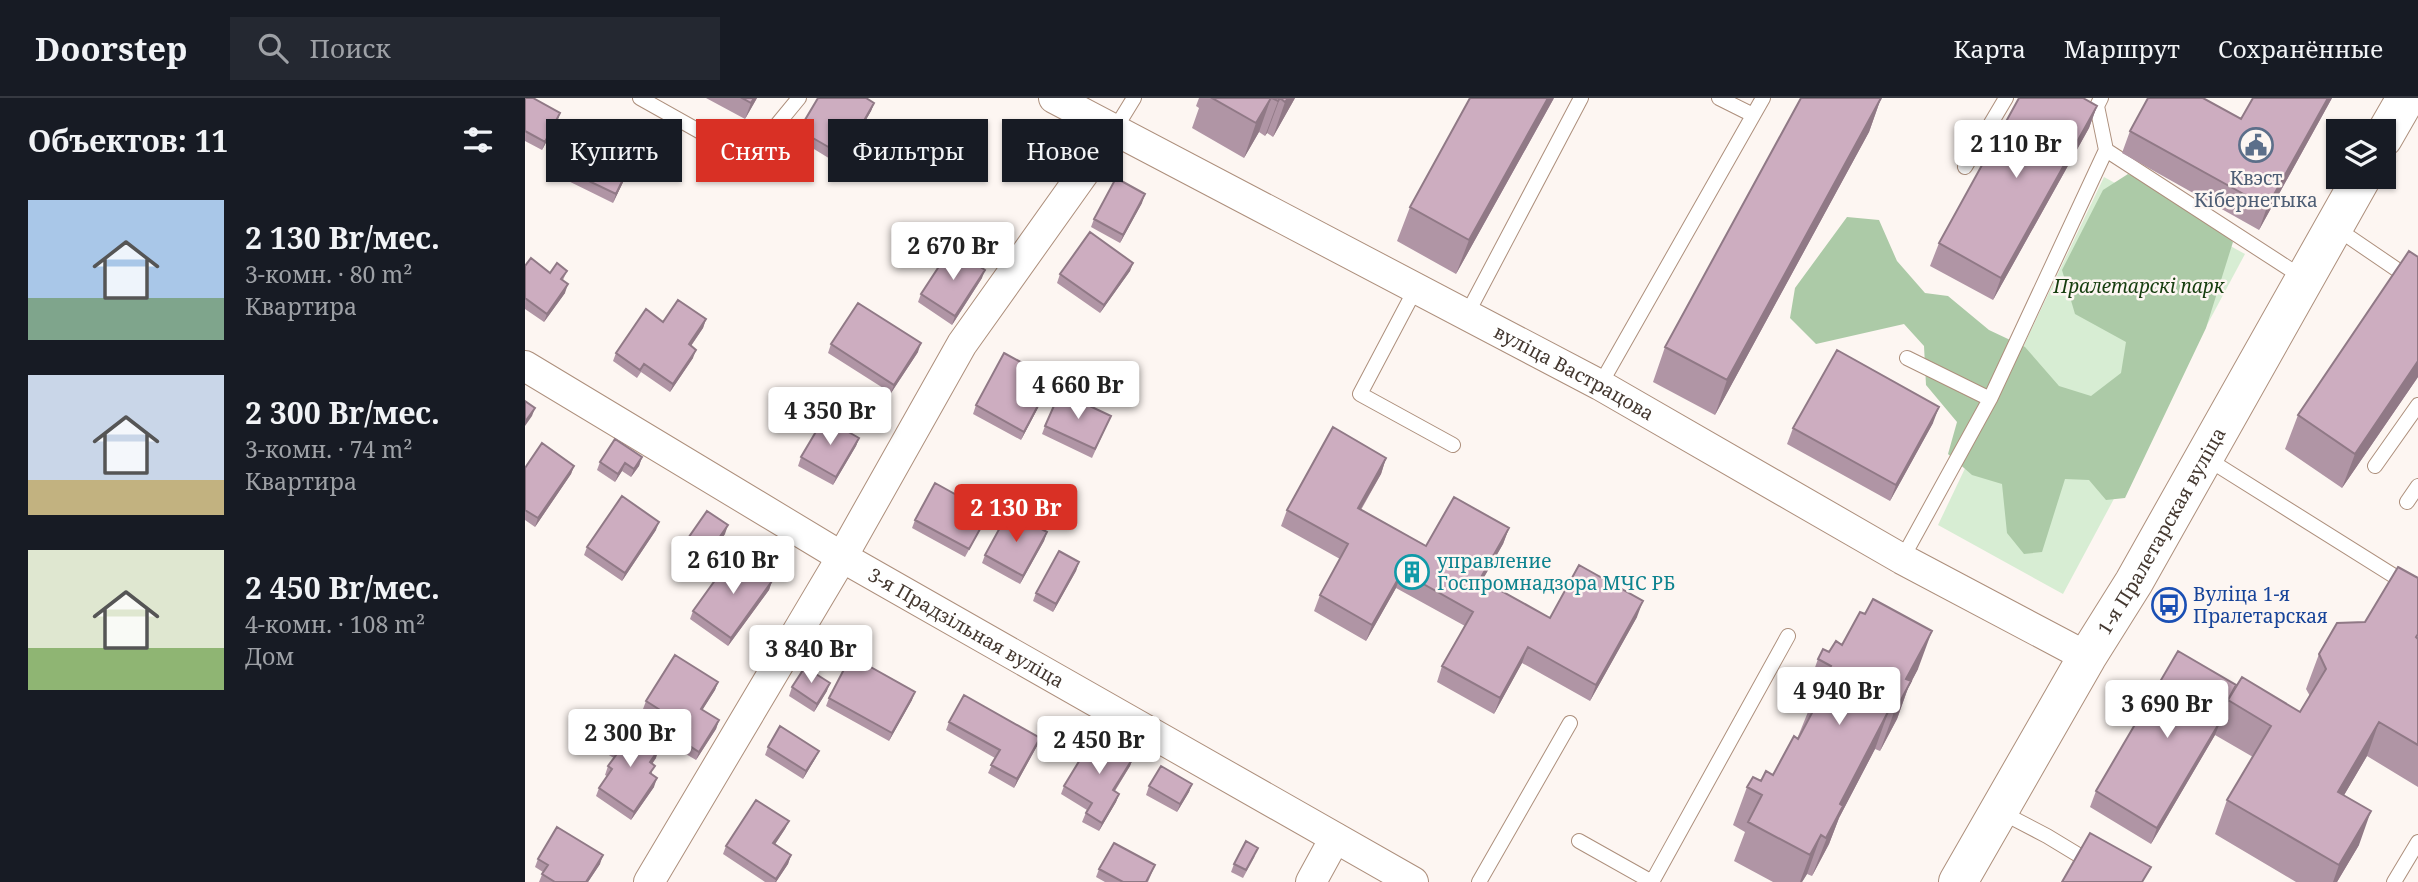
<!DOCTYPE html>
<html lang="ru">
<head>
<meta charset="utf-8">
<style>
  body { margin:0; font-family:"Noto Serif",serif; background:#242831; color:#f1f3f6; height:100vh; display:flex; flex-direction:column; font-size:26px; white-space:nowrap }
  * { box-sizing:border-box; margin:0 }
  p { font-size:23px; color:#9ea1a6 }
  .icon { flex:none; width:38px; height:38px; fill:none; stroke:currentColor; stroke-width:2; stroke-linecap:round; stroke-linejoin:round }
  .map { position:relative; flex:1; overflow:hidden }
  .details { display:flex; flex-direction:column; background:#171b24; width:525px }
  .details>* { flex:none }
  .hud { position:absolute; left:21px; top:21px; width:665px; height:63px; display:flex; gap:14px }
  .tools { position:absolute; left:1801px; top:21px; display:grid; gap:14px }
  .tools a { display:grid; place-items:center; width:70px; height:70px; border-radius:0px; background:#171b24; box-shadow:0 2px 5px #0004; font-size:35px }
  .price { position:absolute; translate:-50% -60px; padding:0 16px; border-radius:7px; background:#fff; color:#222; font-size:23px; line-height:46px; filter:drop-shadow(0 2px 4px #0008) }
  .price::after { content:''; position:absolute; left:50%; top:42px; width:21px; height:16px; margin-left:-10px; background:inherit; clip-path:polygon(0 0,100% 0,50% 100%) }
  .price.current { background:#d93025; color:#fff }
  ul { padding:0; list-style:none }
  li { display:flex; align-items:center; gap:21px; height:175px; padding:0 28px }
  li span { display:grid; place-items:center; flex:none; width:196px; height:140px; border-radius:0px; color:#555 }
  li>.icon { margin-inline-start:auto }
  span .icon { width:84px; height:84px; fill:#fffc; stroke-width:1 }
  li b { font-size:30px }
  h2 { display:flex; justify-content:space-between; align-items:center; height:84px; padding:0 28px; font-size:30px }
  .tag { padding:0 24px; border-radius:0px; background:#171b24; box-shadow:0 2px 5px #0004; font-size:24px; line-height:63px }
  .tag.current { background:#d93025; color:#fff }
  header { display:flex; align-items:center; gap:42px; box-sizing:border-box; height:98px; padding:0 35px; background:#171b24; border-bottom:2px solid #363941 }
  header strong { font-size:33px }
  nav { display:flex; gap:38px; margin-inline-start:auto; font-size:24px }
  .search { width:490px; height:63px; background:#242831; display:flex; align-items:center; gap:18px; box-sizing:border-box; padding:0 24px; border-radius:0px; color:#9ea1a6; font-size:26px }
  main { display:flex; flex:1; min-height:0 }
  .map>svg:first-child { display:block }
  .green { fill:#d7edd3 }
  .forest { fill:#accaa7 }
  .lines { fill:none; stroke-linecap:round; stroke-linejoin:round }
  .lane-casing { stroke:#ad8f7c; stroke-width:16 }
  .street-casing { stroke:#ad8f7c; stroke-width:32 }
  .secondary-casing { stroke:#ad8f7c; stroke-width:40 }
  .lane { stroke:#fff; stroke-width:14 }
  .street { stroke:#fff; stroke-width:30 }
  .secondary { stroke:#fff; stroke-width:38 }
  .wall { fill:#b095a5 }
  .shaded-wall { fill:#907986 }
  .building { fill:#cdadc0; stroke:#907986; stroke-width:2 }
  .labels { text-anchor:middle; dominant-baseline:central; stroke-width:5; stroke-linejoin:round; paint-order:stroke }
  .service-label { font-size:19px; fill:#4e5e75; stroke:#fdf6f2 }
  .park-label { font-size:19px; font-style:italic; fill:#163e0f; stroke:#fdf6f2 }
  .street-label { font-size:19px; fill:#443830; stroke:#fdf6f2 }
  .culture-label { font-size:19px; fill:#0d838f; stroke:#fdf6f2; text-anchor:start }
  .transit-label { font-size:19px; fill:#164399; stroke:#fdf6f2; text-anchor:start }
</style>
</head>
<body>
<header>
<strong>Doorstep</strong>
<div class="search"><svg class="icon" aria-label="search" viewBox="0 0 24 24"><circle cx="10" cy="10" r="6"/><path d="M15 15l6 6"/></svg>Поиск</div>
<nav><a>Карта</a><a>Маршрут</a><a>Сохранённые</a></nav>
</header>
<main>
<section class="details">
<h2>Объектов: 11<svg class="icon" aria-label="filters" viewBox="0 0 24 24"><path d="M4 7h16M4 17h16"/><circle cx="9" cy="7" r="2"/><circle cx="15" cy="17" r="2"/></svg></h2>
<ul>
<li><span style="background:linear-gradient(#a9c7e8 70%,#7fa58c 0)"><svg class="icon" aria-label="home" viewBox="0 0 24 24"><path d="M3 11l9-7 9 7M6 9v11h12V9"/></svg></span><div><b>2 130 Br/мес.</b><p>3-комн. · 80 m²</p><p>Квартира</p></div></li>
<li><span style="background:linear-gradient(#c9d6e8 75%,#c2b280 0)"><svg class="icon" aria-label="home" viewBox="0 0 24 24"><path d="M3 11l9-7 9 7M6 9v11h12V9"/></svg></span><div><b>2 300 Br/мес.</b><p>3-комн. · 74 m²</p><p>Квартира</p></div></li>
<li><span style="background:linear-gradient(#dfe7d0 70%,#8fb573 0)"><svg class="icon" aria-label="home" viewBox="0 0 24 24"><path d="M3 11l9-7 9 7M6 9v11h12V9"/></svg></span><div><b>2 450 Br/мес.</b><p>4-комн. · 108 m²</p><p>Дом</p></div></li>
</ul>
</section>
<div class="map">
<svg width="1893" height="784" viewBox="0 0 1893 784">
  <rect width="100%" height="100%" fill="#fdf6f2"/>
  <path class="green" d="M 1579,79 L 1720,156 L 1538,496 L 1413,427 Z"/>
  <path class="forest" d="M 1603,76 L 1675,103 L 1708,144 L 1681,230 L 1600,400 L 1581,402 L 1564,382 L 1540,381 L 1517,454 L 1499,456 L 1482,435 L 1477,386 L 1447,377 L 1423,356 L 1432,324 L 1401,287 L 1399,248 L 1379,226 L 1291,246 L 1265,220 L 1270,190 L 1322,119 L 1354,122 L 1372,163 L 1400,195 L 1423,198 L 1464,232 L 1500,249 L 1534,288 L 1566,298 L 1596,275 L 1601,244 L 1550,216 L 1537,172 L 1578,92 Z"/>
  <g class="lines">
    <g class="lane-casing">
      <path id="lane" d="M 115,0 L 206,51 L 232,51 L 274,0
        M 1194,0 L 1228,17
        M 1576,0 L 1572,8 L 1581,52 L 1780,181
        M 590,31 L 609,0
        M 1440,69 L 1481,0
        M 1811,130 L 1893,186
        M 891,190 L 835,296 L 928,347
        M 942,216 L 1056,0
        M 1382,260 L 1465,301
        M 1075,287 L 1238,0
        M 1681,360 L 1893,493
        M 1850,368 L 1893,307
        M 1882,404 L 1893,388
        M 1377,461 L 1465,301 L 1581,52
        M 1476,714 L 1522,738 L 1598,784
        M 1054,743 L 1127,784 L 1263,538
        M 954,784 L 1045,625
        M 1869,784 L 1893,744"/>
    </g>
    <g class="street-casing">
      <g id="street">
        <path id="s1" d="M 529,0 L 1075,287 L 1377,461 L 1562,559"/>
        <path id="s2" d="M 0,268 L 317,459 L 888,784"/>
        <path d="M 124,784 L 317,459 L 437,246 L 590,31"/>
        <path d="M 786,784 L 810,740"/>
      </g>
    </g>
    <g class="secondary-casing">
      <g id="secondary">
        <path d="M 1858,40 L 1881,0"/>
        <path id="s3" d="M 1433,784 L 1562,559 L 1609,484 L 1837,79"/>
      </g>
    </g>
    <use href="#lane" class="lane"/>
    <use href="#street" class="street"/>
    <use href="#secondary" class="secondary"/>
  </g>
  <path class="wall" d="M 0,0 L 35,15 L 32,24 L 17,52 L 0,43 Z
    M 181,0 L 232,0 L 220,21 Z
    M 674,0 L 770,0 L 748,39 L 742,35 L 740,38 L 734,34 L 719,60 L 667,30 L 674,10 L 671,8 Z
    M 1029,0 L 931,176 L 872,143 L 885,109 Z
    M 1356,0 L 1344,34 L 1190,317 L 1128,284 L 1140,249 Z
    M 1728,0 L 1807,0 L 1734,132 L 1597,55 L 1605,33 L 1716,21 Z
    M 349,5 L 346,13 L 315,67 L 271,40 L 274,32 Z
    M 1572,8 L 1564,30 L 1468,202 L 1405,168 L 1414,145 Z
    M 60,50 L 112,55 L 88,105 L 25,74 L 28,66 Z
    M 617,105 L 595,145 L 566,129 L 569,121 Z
    M 608,165 L 605,173 L 575,215 L 532,185 L 535,176 Z
    M 0,168 L 25,175 L 42,173 L 38,182 L 40,195 L 19,224 L 0,211 Z
    M 457,180 L 427,227 L 393,204 L 396,196 Z
    M 181,221 L 178,230 L 166,248 L 168,260 L 145,294 L 116,274 L 112,280 L 88,263 L 91,255 L 138,224 Z
    M 306,246 L 393,254 L 366,295 L 303,255 Z
    M 1893,279 L 1817,390 L 1760,351 L 1773,317 Z
    M 524,289 L 496,342 L 448,316 L 451,307 Z
    M 586,318 L 567,360 L 517,336 L 520,328 Z
    M 1408,325 L 1365,403 L 1262,346 L 1268,330 Z
    M 334,340 L 331,348 L 308,387 L 273,368 L 276,359 Z
    M 117,359 L 114,368 L 106,379 L 97,373 L 90,384 L 72,372 L 75,364 Z
    M 861,360 L 856,376 L 836,412 L 901,448 L 984,430 L 978,446 L 957,482 L 1025,520 L 1112,519 L 1065,603 L 997,565 L 969,616 L 912,584 L 917,568 L 940,528 L 871,490 L 841,543 L 789,513 L 795,497 L 815,461 L 756,428 L 762,412 Z
    M 49,368 L 46,376 L 10,429 L 0,422 L 0,370 Z
    M 464,415 L 460,423 L 440,459 L 387,430 L 390,422 Z
    M 131,432 L 97,483 L 59,457 L 62,449 Z
    M 522,434 L 519,443 L 495,486 L 457,465 L 460,457 Z
    M 200,436 L 177,469 L 156,454 L 159,446 Z
    M 554,464 L 551,473 L 528,514 L 508,503 L 511,495 Z
    M 1893,480 L 1893,689 L 1842,658 L 1819,697 L 1834,747 L 1812,784 L 1771,784 L 1690,736 L 1702,702 L 1728,659 L 1690,637 L 1626,746 L 1565,709 L 1571,693 L 1711,587 L 1775,614 L 1785,598 L 1781,591 L 1794,556 L 1840,524 Z
    M 247,483 L 244,492 L 203,548 L 165,521 L 168,513 Z
    M 1304,554 L 1393,571 L 1383,590 L 1372,621 L 1355,653 L 1350,651 L 1314,720 L 1304,746 L 1287,778 L 1282,776 L 1277,784 L 1248,784 L 1209,763 L 1220,734 L 1208,727 L 1222,689 L 1248,677 L 1272,641 L 1287,604 L 1279,600 L 1293,561 Z
    M 193,584 L 190,592 L 177,612 L 194,622 L 191,631 L 171,662 L 154,652 L 161,638 L 118,611 L 121,603 Z
    M 267,589 L 302,593 L 289,614 L 264,598 Z
    M 304,600 L 387,602 L 364,643 L 301,608 Z
    M 424,624 L 515,640 L 512,648 L 489,690 L 463,675 L 470,660 L 421,632 Z
    M 85,647 L 131,660 L 127,666 L 127,677 L 129,689 L 106,722 L 71,698 L 74,690 L 82,678 L 80,677 L 83,668 L 89,660 L 82,656 Z
    M 243,649 L 294,653 L 290,661 L 278,681 L 240,657 Z
    M 608,660 L 605,668 L 590,693 L 594,696 L 591,704 L 574,733 L 557,724 L 562,712 L 536,696 L 539,688 Z
    M 667,686 L 664,694 L 652,714 L 621,697 L 624,688 Z
    M 264,723 L 260,731 L 250,746 L 266,757 L 263,766 L 251,784 L 240,784 L 198,756 L 201,748 Z
    M 730,758 L 718,780 L 706,774 L 709,766 Z
    M 13,761 L 75,766 L 63,784 L 14,784 L 18,774 L 10,769 Z
    M 630,767 L 623,784 L 580,784 L 571,779 L 574,771 Z"/>
  <path class="shaded-wall" d="M 229,0 L 232,0 L 220,21 L 226,5 Z
    M 746,0 L 734,34 L 719,60 L 731,25 Z
    M 755,0 L 742,35 L 740,38 L 753,3 Z
    M 763,0 L 770,0 L 748,39 L 760,4 Z
    M 1023,0 L 1029,0 L 931,176 L 944,142 Z
    M 1356,0 L 1344,34 L 1190,317 L 1202,282 Z
    M 1803,0 L 1807,0 L 1734,132 L 1742,109 Z
    M 349,5 L 346,13 L 315,67 L 319,58 Z
    M 1572,8 L 1564,30 L 1468,202 L 1476,180 Z
    M 35,15 L 32,24 L 17,52 L 20,44 Z
    M 115,46 L 112,55 L 88,105 L 91,96 Z
    M 620,96 L 617,105 L 595,145 L 598,137 Z
    M 608,165 L 605,173 L 575,215 L 579,207 Z
    M 460,172 L 457,180 L 427,227 L 430,218 Z
    M 43,186 L 40,195 L 19,224 L 22,216 Z
    M 181,221 L 178,230 L 161,255 L 164,246 Z
    M 396,245 L 393,254 L 366,295 L 369,287 Z
    M 171,252 L 168,260 L 145,294 L 148,286 Z
    M 1893,263 L 1893,279 L 1817,390 L 1830,356 Z
    M 527,281 L 524,289 L 496,342 L 499,334 Z
    M 1414,309 L 1408,325 L 1365,403 L 1371,387 Z
    M 10,310 L 7,318 L 0,328 L 0,324 Z
    M 334,340 L 331,348 L 308,387 L 311,379 Z
    M 117,359 L 114,368 L 106,379 L 109,371 Z
    M 861,360 L 856,376 L 827,426 L 833,410 Z
    M 100,365 L 97,373 L 90,384 L 93,376 Z
    M 49,368 L 46,376 L 10,429 L 13,420 Z
    M 134,424 L 131,432 L 97,483 L 100,475 Z
    M 203,427 L 200,436 L 177,469 L 180,460 Z
    M 984,430 L 978,446 L 949,497 L 955,481 Z
    M 522,434 L 519,443 L 495,486 L 498,478 Z
    M 554,464 L 551,473 L 528,514 L 531,506 Z
    M 877,474 L 871,490 L 841,543 L 847,527 Z
    M 247,483 L 244,492 L 203,548 L 206,540 Z
    M 1118,503 L 1112,519 L 1065,603 L 1071,587 Z
    M 1407,533 L 1393,571 L 1383,590 L 1372,621 L 1355,653 L 1381,581 Z
    M 1003,549 L 997,565 L 969,616 L 975,600 Z
    M 193,584 L 190,592 L 173,619 L 176,611 Z
    M 305,585 L 302,593 L 289,614 L 292,606 Z
    M 390,594 L 387,602 L 364,643 L 367,635 Z
    M 1364,612 L 1350,651 L 1314,720 L 1304,746 L 1287,778 L 1315,706 Z
    M 194,622 L 191,631 L 171,662 L 174,654 Z
    M 1696,622 L 1690,637 L 1626,746 L 1632,730 Z
    M 1854,624 L 1842,658 L 1801,728 L 1813,694 Z
    M 515,640 L 512,648 L 489,690 L 492,681 Z
    M 134,651 L 131,660 L 122,673 L 125,664 Z
    M 294,653 L 290,661 L 278,681 L 281,673 Z
    M 608,660 L 605,668 L 585,700 L 588,692 Z
    M 132,680 L 129,689 L 106,722 L 109,714 Z
    M 667,686 L 664,694 L 652,714 L 655,706 Z
    M 594,696 L 591,704 L 574,733 L 577,725 Z
    M 1846,713 L 1834,747 L 1812,784 L 1808,784 L 1814,767 Z
    M 264,723 L 260,731 L 245,754 L 248,745 Z
    M 1296,737 L 1282,776 L 1277,784 L 1275,784 L 1285,757 Z
    M 78,757 L 75,766 L 63,784 L 61,784 Z
    M 266,757 L 263,766 L 251,784 L 250,784 Z"/>
  <path class="building" d="M 0,0 L 8,0 L 35,15 L 20,44 L 0,33 Z
    M 217,0 L 229,0 L 226,5 Z
    M 293,0 L 341,0 L 349,5 L 319,58 L 274,32 Z
    M 687,0 L 746,0 L 731,25 Z
    M 747,0 L 763,0 L 760,4 L 755,0 L 753,3 Z
    M 945,0 L 1023,0 L 944,142 L 885,109 Z
    M 1276,0 L 1356,0 L 1202,282 L 1140,249 Z
    M 1494,0 L 1558,0 L 1572,8 L 1476,180 L 1414,145 Z
    M 1623,0 L 1678,0 L 1716,21 L 1728,0 L 1803,0 L 1742,109 L 1605,33 Z
    M 72,25 L 115,46 L 91,96 L 28,66 L 41,40 L 60,50 Z
    M 591,80 L 620,96 L 598,137 L 569,121 Z
    M 565,134 L 608,165 L 579,207 L 535,176 Z
    M 426,150 L 460,172 L 430,218 L 396,196 Z
    M 1884,153 L 1893,159 L 1893,263 L 1830,356 L 1773,317 Z
    M 6,160 L 25,175 L 32,165 L 42,173 L 36,181 L 43,186 L 22,216 L 0,200 L 0,168 Z
    M 153,202 L 181,221 L 164,246 L 171,252 L 148,286 L 119,266 L 115,272 L 91,255 L 121,211 L 138,224 Z
    M 333,205 L 396,245 L 369,287 L 306,246 Z
    M 1312,252 L 1414,309 L 1371,387 L 1268,330 Z
    M 479,255 L 527,281 L 499,334 L 451,307 Z
    M 535,294 L 586,318 L 570,351 L 520,328 Z
    M 0,303 L 10,310 L 0,324 Z
    M 299,320 L 334,340 L 311,379 L 276,359 Z
    M 808,329 L 861,360 L 833,410 L 901,448 L 929,399 L 984,430 L 955,481 L 1025,520 L 1054,467 L 1118,503 L 1071,587 L 1003,549 L 975,600 L 917,568 L 948,514 L 877,474 L 847,527 L 795,497 L 823,446 L 762,412 Z
    M 90,341 L 117,359 L 109,371 L 100,365 L 93,376 L 75,364 Z
    M 17,345 L 49,368 L 13,420 L 0,412 L 0,370 Z
    M 410,385 L 464,415 L 444,451 L 390,422 Z
    M 97,398 L 134,424 L 100,475 L 62,449 Z
    M 182,413 L 203,427 L 180,460 L 159,446 Z
    M 484,413 L 522,434 L 498,478 L 460,457 Z
    M 534,453 L 554,464 L 531,506 L 511,495 Z
    M 209,456 L 247,483 L 206,540 L 168,513 Z
    M 1873,469 L 1893,480 L 1893,536 L 1891,539 L 1893,541 L 1893,647 L 1854,624 L 1813,694 L 1846,713 L 1814,767 L 1702,702 L 1746,628 L 1703,602 L 1717,579 L 1775,614 L 1801,571 L 1794,556 L 1812,525 L 1840,524 Z
    M 1348,501 L 1407,533 L 1381,581 L 1386,583 L 1369,615 L 1364,612 L 1315,706 L 1318,708 L 1301,740 L 1296,737 L 1285,757 L 1223,724 L 1237,697 L 1222,689 L 1228,679 L 1236,683 L 1241,673 L 1248,677 L 1269,638 L 1273,641 L 1288,613 L 1283,611 L 1306,568 L 1293,561 L 1298,551 L 1304,554 L 1311,543 L 1317,547 L 1335,514 L 1340,516 Z
    M 1653,553 L 1711,587 L 1703,602 L 1696,622 L 1632,730 L 1571,693 Z
    M 150,557 L 193,584 L 176,611 L 194,622 L 174,654 L 157,643 L 165,631 L 121,603 Z
    M 326,558 L 390,594 L 367,635 L 304,600 Z
    M 280,569 L 305,585 L 292,606 L 267,589 Z
    M 439,597 L 515,640 L 492,681 L 466,667 L 475,652 L 424,624 Z
    M 98,627 L 134,651 L 125,664 L 130,668 L 125,675 L 132,680 L 109,714 L 74,690 L 87,671 L 83,668 L 94,653 L 85,647 Z
    M 255,628 L 294,653 L 281,673 L 243,649 Z
    M 570,637 L 608,660 L 588,692 L 594,696 L 577,725 L 561,715 L 567,705 L 539,688 Z
    M 636,668 L 667,686 L 655,706 L 624,688 Z
    M 231,702 L 264,723 L 248,745 L 266,757 L 251,781 L 201,748 Z
    M 32,729 L 78,757 L 61,784 L 30,784 L 17,776 L 23,767 L 13,761 Z
    M 1565,735 L 1626,769 L 1617,784 L 1537,784 Z
    M 721,743 L 733,750 L 721,772 L 709,766 Z
    M 589,745 L 630,767 L 621,784 L 598,784 L 574,771 Z"/>
  <defs>
    <g id="civic-ring" transform="scale(1.75)"><circle r="9.5" fill="#fdf6f2" stroke="#5c6f8a" stroke-width="1.5"/><path d="M-.6-6.5H3V-4.5H.6V-3L4-1V1h2V6H-6V1h2V-1L-.6-3ZM-1.2 2.5V6h2.4V2.5Z" fill="#5c6f8a"/></g>
    <g id="building-ring" transform="scale(1.75)"><circle r="9.5" fill="#fdf6f2" stroke="#0f9aa8" stroke-width="1.5"/><path d="M-4-6H4V6H1V3H-1V6H-4ZM-2.5-4.3h1.7v1.8h-1.7ZM.8-4.3h1.7v1.8H.8ZM-2.5-1h1.7V.8h-1.7ZM.8-1h1.7V.8H.8Z" fill="#0f9aa8"/></g>
    <g id="bus-ring" transform="scale(1.75)"><circle r="9.5" fill="#fdf6f2" stroke="#1a4fb4" stroke-width="1.5"/><path d="M-5-6H5V4H4V6H2V4H-2V6H-4V4H-5ZM-3.5-4V0h7V-4ZM-3.5 1.2v1.5H-2V1.2ZM2 1.2v1.5H3.5V1.2Z" fill="#1a4fb4"/></g>
  </defs>
  <g fill-rule="evenodd">
    <use href="#civic-ring" x="1731" y="47"/>
    <use href="#building-ring" x="887" y="474"/>
    <use href="#bus-ring" x="1644" y="507"/>
  </g>
  <g class="labels">
    <g class="service-label">
      <text x="1731" y="80">Квэст<tspan x="1731" dy="22">Кібернетыка</tspan></text>
    </g>
    <g class="park-label">
      <text x="1614" y="188">Пралетарскі парк</text>
    </g>
    <g class="street-label">
      <text stroke="none"><textPath href="#s1" startOffset="588">вуліца Вастрацова</textPath></text>
      <text stroke="none"><textPath href="#s3" startOffset="406">1-я Пралетарская вуліца</textPath></text>
      <text stroke="none"><textPath href="#s2" startOffset="513">3-я Прадзільная вуліца</textPath></text>
    </g>
    <g class="culture-label">
      <text x="912" y="463">управление<tspan x="912" dy="22">Госпромнадзора МЧС РБ</tspan></text>
    </g>
    <g class="transit-label">
      <text x="1668" y="496">Вуліца 1-я<tspan x="1668" dy="22">Пралетарская</tspan></text>
    </g>
  </g>
</svg>
<div class="tools">
<a><svg class="icon" aria-label="layers" viewBox="0 0 24 24"><path d="M12 4l9 5-9 5-9-5zM3 14l9 5 9-5"/></svg></a>
</div>
<b class="price" style="left:1491px;top:82px">2 110 Br</b>
<b class="price" style="left:428px;top:184px">2 670 Br</b>
<b class="price" style="left:553px;top:323px">4 660 Br</b>
<b class="price" style="left:305px;top:349px">4 350 Br</b>
<b class="price current" style="left:491px;top:446px">2 130 Br</b>
<b class="price" style="left:208px;top:498px">2 610 Br</b>
<b class="price" style="left:286px;top:587px">3 840 Br</b>
<b class="price" style="left:1314px;top:629px">4 940 Br</b>
<b class="price" style="left:1642px;top:642px">3 690 Br</b>
<b class="price" style="left:105px;top:671px">2 300 Br</b>
<b class="price" style="left:574px;top:678px">2 450 Br</b>
<div class="hud">
<a class="tag">Купить</a>
<a class="tag current">Снять</a>
<a class="tag">Фильтры</a>
<a class="tag">Новое</a>
</div>
</div>
</main>
</body>
</html>
